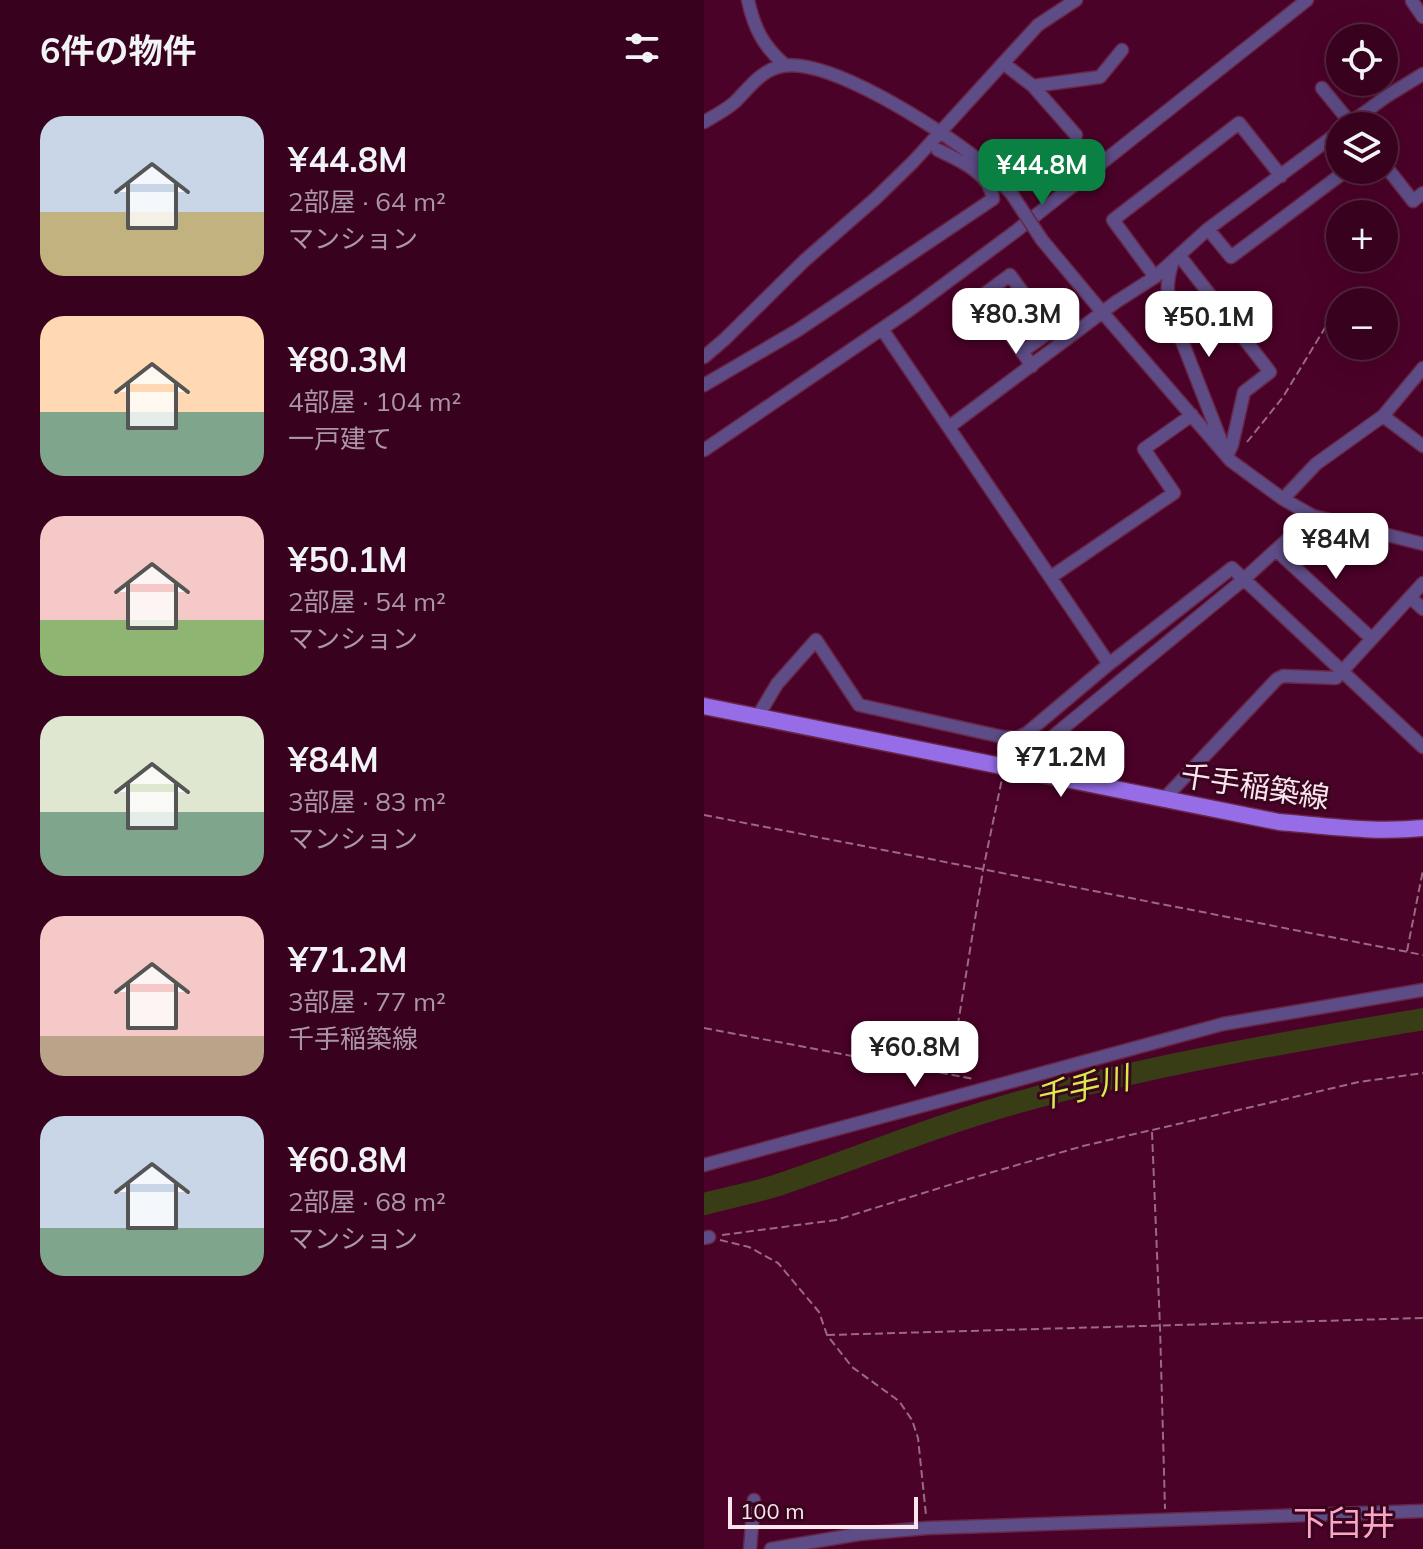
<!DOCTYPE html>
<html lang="ja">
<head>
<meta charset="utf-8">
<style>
  body { margin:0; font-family:Mulish,"Noto Sans JP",sans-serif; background:#3f0c27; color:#f1f3f6; height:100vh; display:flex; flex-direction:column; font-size:30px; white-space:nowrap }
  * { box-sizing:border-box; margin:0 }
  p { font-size:26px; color:#ab97a4 }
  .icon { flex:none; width:44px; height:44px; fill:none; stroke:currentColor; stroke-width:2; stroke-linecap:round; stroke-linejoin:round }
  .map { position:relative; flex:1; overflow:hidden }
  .sheet { display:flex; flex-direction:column; background:#38021e; width:704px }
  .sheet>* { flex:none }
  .tools { position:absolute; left:622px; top:24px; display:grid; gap:16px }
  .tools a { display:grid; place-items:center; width:72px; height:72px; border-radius:50%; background:#38021e; box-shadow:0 8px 32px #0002,0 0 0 2px #52243c; font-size:40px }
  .scale { position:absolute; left:24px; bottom:20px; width:190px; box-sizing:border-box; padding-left:8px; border:4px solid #f9e6ec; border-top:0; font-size:22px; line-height:28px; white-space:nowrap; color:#f9e6ec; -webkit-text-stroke:6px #39041e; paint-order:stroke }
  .price { position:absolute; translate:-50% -68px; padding:0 18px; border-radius:16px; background:#fff; color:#222; font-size:26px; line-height:52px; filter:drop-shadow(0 2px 4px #0008) }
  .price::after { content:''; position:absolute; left:50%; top:48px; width:24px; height:18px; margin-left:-12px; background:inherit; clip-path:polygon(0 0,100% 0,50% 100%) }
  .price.active { background:#0b8043; color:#fff }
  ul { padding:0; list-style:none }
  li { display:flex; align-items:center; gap:24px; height:200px; padding:0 40px }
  li span { display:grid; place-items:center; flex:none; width:224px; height:160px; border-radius:24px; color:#555 }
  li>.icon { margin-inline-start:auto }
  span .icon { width:96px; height:96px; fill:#fffc; stroke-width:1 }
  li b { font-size:34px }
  h2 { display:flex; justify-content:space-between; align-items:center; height:96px; padding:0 40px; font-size:34px }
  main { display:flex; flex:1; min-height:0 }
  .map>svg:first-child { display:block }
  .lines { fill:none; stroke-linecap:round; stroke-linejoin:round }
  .river { stroke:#383d16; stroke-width:22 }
  .minor-casing { stroke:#672647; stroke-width:15 }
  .major-casing { stroke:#672647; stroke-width:19 }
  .path { stroke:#9a6a81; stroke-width:2; stroke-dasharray:8 4; stroke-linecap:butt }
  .minor { stroke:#5e4c86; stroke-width:12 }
  .major { stroke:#966de6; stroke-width:16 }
  .minor-bridge-casing { stroke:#672647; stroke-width:15; stroke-linecap:butt }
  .minor-bridge { stroke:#5e4c86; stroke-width:12 }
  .labels { text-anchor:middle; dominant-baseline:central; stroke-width:6; stroke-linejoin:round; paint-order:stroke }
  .street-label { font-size:30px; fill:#f9e6ec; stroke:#39041e }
  .water-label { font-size:32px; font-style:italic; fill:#d7eb4c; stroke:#39041e }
  .quarter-label { font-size:34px; fill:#fba5c5; stroke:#39041e }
</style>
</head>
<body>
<main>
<section class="sheet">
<h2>6件の物件<svg class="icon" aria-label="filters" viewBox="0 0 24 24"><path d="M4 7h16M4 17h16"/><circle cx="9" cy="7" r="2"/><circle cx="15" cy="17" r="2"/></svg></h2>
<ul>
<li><span style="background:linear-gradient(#c9d6e8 60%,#c2b280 0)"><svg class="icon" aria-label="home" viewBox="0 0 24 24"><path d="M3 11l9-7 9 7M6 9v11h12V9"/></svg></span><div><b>¥44.8M</b><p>2部屋 · 64 m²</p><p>マンション</p></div></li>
<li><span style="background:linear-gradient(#ffd9b3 60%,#7fa58c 0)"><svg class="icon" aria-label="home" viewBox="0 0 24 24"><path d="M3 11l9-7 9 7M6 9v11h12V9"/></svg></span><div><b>¥80.3M</b><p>4部屋 · 104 m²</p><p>一戸建て</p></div></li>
<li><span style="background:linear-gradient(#f6c9c9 65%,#8fb573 0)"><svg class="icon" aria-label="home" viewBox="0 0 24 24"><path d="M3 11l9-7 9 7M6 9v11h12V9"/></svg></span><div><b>¥50.1M</b><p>2部屋 · 54 m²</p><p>マンション</p></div></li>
<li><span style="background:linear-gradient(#dfe7d0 60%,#7fa58c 0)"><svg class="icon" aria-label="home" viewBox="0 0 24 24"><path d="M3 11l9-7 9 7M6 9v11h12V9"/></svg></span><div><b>¥84M</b><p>3部屋 · 83 m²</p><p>マンション</p></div></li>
<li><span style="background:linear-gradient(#f6c9c9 75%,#b9a48a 0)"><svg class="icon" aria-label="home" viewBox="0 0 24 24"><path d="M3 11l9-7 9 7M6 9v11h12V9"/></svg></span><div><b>¥71.2M</b><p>3部屋 · 77 m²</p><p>千手稲築線</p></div></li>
<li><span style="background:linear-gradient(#c9d6e8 70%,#7fa58c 0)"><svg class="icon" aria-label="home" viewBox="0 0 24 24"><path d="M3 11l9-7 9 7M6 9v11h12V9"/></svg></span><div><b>¥60.8M</b><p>2部屋 · 68 m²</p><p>マンション</p></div></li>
</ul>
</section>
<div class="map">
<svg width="719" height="1549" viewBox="0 0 719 1549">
  <rect width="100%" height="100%" fill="#4b0228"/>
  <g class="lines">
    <path class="river" d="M 0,1204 C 23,1198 48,1193 71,1186 C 154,1158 234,1124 319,1101 C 450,1064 585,1042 719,1019"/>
    <g class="minor-casing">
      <path id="minor" d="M 44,0 C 50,28 59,46 81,65
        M 708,1 L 719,17
        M 299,63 L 329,86 L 396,77 L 418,50
        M 329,86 L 372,135
        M 618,88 L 649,126
        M 0,122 C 10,116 22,110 31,102 C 44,89 56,72 74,67 C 120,53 235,129 272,158 C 285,168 296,181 307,193
        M 642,126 L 683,96 L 719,74
        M 680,164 L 709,201 L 719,193
        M 504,229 L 527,257 L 643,170
        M 338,240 L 399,313 L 527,461 L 579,499 L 609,516 L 719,544
        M 475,255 L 566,372 L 540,392 L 528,445 L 523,456
        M 468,264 C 462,282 463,294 467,313 L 519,446
        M 451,277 L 409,220 L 535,123 L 577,176
        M 178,329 L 405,664
        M 318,352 L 347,331 L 306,275 L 279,295 L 328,366
        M 0,357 L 21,339 L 100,261 L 172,198 L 209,162 L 334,25 L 372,0
        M 0,385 L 94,330 L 289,199 C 286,173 255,160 234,150
        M 679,416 L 719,446
        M 245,427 L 412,302 L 451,277 L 504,229 L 636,131
        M 0,450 L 207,309 L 312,231 L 603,0
        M 579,499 L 612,464 L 679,416 L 719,368
        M 572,550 L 668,639
        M 347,577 L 470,493 L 440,449 L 488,415
        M 706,597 L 719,609
        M 54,716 L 73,684 L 112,640 L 155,705 L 299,737 L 313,738 L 323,733 L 405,664 L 528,568 L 719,747
        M 313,770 L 341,743 L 539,580 L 609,516
        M 459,800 L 573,679 L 579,676 L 632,678 L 719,583
        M 0,1165 L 519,1024 L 719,990
        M 0,1238 L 5,1237
        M 46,1549 L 50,1500
        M 67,1549 L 155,1534 L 223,1528 L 719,1511"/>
    </g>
    <g class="major-casing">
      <path id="major" d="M 0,706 L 575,822 C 623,826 671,833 719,828"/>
    </g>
    <path class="path" d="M 543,442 L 579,397 L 630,313
      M 0,815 L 719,955
      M 703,951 L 719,870
      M 0,1028 L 270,1079
      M 246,1073 L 279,870 L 298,779
      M 448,1132 L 456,1327 L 461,1509
      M 18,1235 L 132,1220 L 268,1178 L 379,1146 L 655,1082 L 719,1073
      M 16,1240 L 45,1247 L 74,1263 L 115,1312 L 123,1335 L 148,1367 L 195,1401 L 208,1420 L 214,1438 L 222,1515
      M 123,1335 L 719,1318"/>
    <use href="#minor" class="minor"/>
    <use href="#major" class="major"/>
    <g class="minor-bridge-casing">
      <path id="minor-bridge" d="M 307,193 L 338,240"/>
    </g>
    <use href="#minor-bridge" class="minor-bridge"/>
  </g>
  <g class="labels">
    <g class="street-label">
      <text transform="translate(551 786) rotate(9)">千手稲築線</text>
    </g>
    <g class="water-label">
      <text transform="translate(378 1087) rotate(-13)">千手川</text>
    </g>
    <g class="quarter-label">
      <text x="640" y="1522">下臼井</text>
    </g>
  </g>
</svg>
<div class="tools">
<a><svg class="icon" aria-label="locate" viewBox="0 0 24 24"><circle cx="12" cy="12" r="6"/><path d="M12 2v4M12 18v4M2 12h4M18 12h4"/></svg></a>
<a><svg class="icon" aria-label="layers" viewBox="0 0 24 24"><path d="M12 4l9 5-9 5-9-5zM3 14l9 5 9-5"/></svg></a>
<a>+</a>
<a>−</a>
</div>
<div class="scale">100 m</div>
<b class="price active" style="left:338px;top:207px">¥44.8M</b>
<b class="price" style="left:312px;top:356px">¥80.3M</b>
<b class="price" style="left:505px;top:359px">¥50.1M</b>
<b class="price" style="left:632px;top:581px">¥84M</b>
<b class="price" style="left:357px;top:799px">¥71.2M</b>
<b class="price" style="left:211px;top:1089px">¥60.8M</b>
</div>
</main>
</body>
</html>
